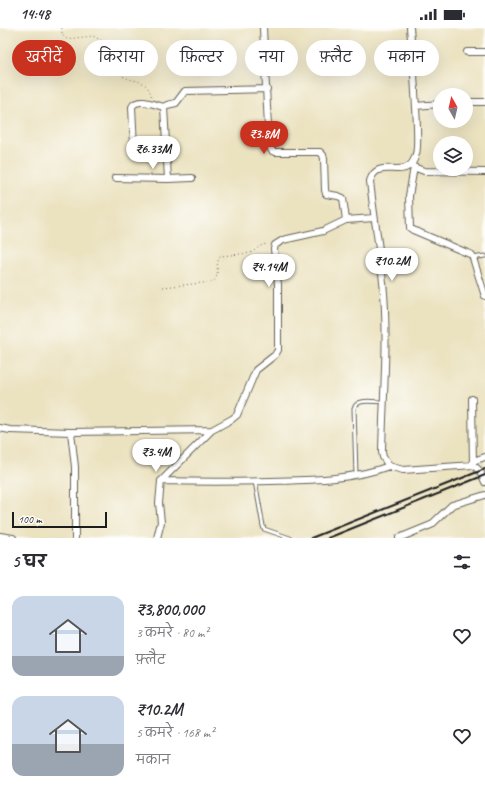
<!DOCTYPE html>
<html lang="hi">
<head>
<meta charset="utf-8">
<style>
  body { margin:0; font-family:Caveat,"Playpen Sans Deva",sans-serif; background:#f2f2f3; color:#2b2b33; height:100vh; display:flex; flex-direction:column; font-size:15px; white-space:nowrap }
  * { box-sizing:border-box; margin:0 }
  p { font-size:13px; color:#7c7c81 }
  .icon { flex:none; width:22px; height:22px; fill:none; stroke:currentColor; stroke-width:2; stroke-linecap:round; stroke-linejoin:round }
  .map { position:relative; height:510px; overflow:hidden }
  .side { display:flex; flex-direction:column; background:#fff; flex:1 }
  .side>* { flex:none }
  .banner { position:absolute; left:12px; top:12px; width:461px; height:36px; display:flex; gap:8px }
  .needle { width:26px; rotate:352deg }
  .tools { position:absolute; left:433px; top:60px; display:grid; gap:8px }
  .tools a { display:grid; place-items:center; width:40px; height:40px; border-radius:50%; background:#fff; box-shadow:0 4px 16px #0002; font-size:20px }
  .scale { position:absolute; left:12px; bottom:10px; width:95px; box-sizing:border-box; padding-left:4px; border:2px solid #1c1c1c; border-top:0; font-size:11px; line-height:14px; white-space:nowrap; color:#1c1c1c; -webkit-text-stroke:3px #fdfcf7; paint-order:stroke }
  .price { position:absolute; translate:-50% -34px; padding:0 9px; border-radius:14px; background:#fff; color:#222; font-size:13px; line-height:26px; filter:drop-shadow(0 1px 2px #0008) }
  .price::after { content:''; position:absolute; left:50%; top:24px; width:12px; height:9px; margin-left:-6px; background:inherit; clip-path:polygon(0 0,100% 0,50% 100%) }
  .price.active { background:#c8321e; color:#fff }
  ul { padding:0; list-style:none }
  li { display:flex; align-items:center; gap:12px; height:100px; padding:0 12px }
  li span { display:grid; place-items:center; flex:none; width:112px; height:80px; border-radius:12px; color:#555 }
  li>.icon { margin-inline-start:auto }
  span .icon { width:48px; height:48px; fill:#fffc; stroke-width:1 }
  li b { font-size:17px }
  h2 { display:flex; justify-content:space-between; align-items:center; height:48px; padding:0 12px; font-size:17px }
  .tag { padding:0 14px; border-radius:18px; background:#fff; box-shadow:0 4px 16px #0002; font-size:14px; line-height:36px }
  .tag.active { background:#c8321e; color:#fff }
  .status { display:flex; justify-content:space-between; align-items:center; height:28px; padding:0 20px; background:#fff; direction:ltr }
  .status svg { height:11px; fill:currentColor }
  .map>svg:first-child { display:block }
  .lines { fill:none; stroke-linecap:round; stroke-linejoin:round }
  .lane-casing { stroke:#646155; stroke-width:5 }
  .street-casing { stroke:#646155; stroke-width:8 }
  .path { stroke:#646155; stroke-width:1; stroke-dasharray:1 3; stroke-linecap:butt }
  .lane { stroke:#fff; stroke-width:3 }
  .street { stroke:#fff; stroke-width:6 }
  .rail { stroke:#1c1c1c; stroke-width:2 }
</style>
</head>
<body>
<div class="status"><b>14:48</b><svg viewBox="0 0 49 12"><path d="M0 12V9h3v3zM5 12V6h3v6zM10 12V3h3v9zM15 12V0h3v12zM26 1h20v11H26zM47 4h2v5h-2z"/></svg></div>
<div class="map">
<svg width="485" height="510" viewBox="0 0 485 510">
  <rect width="100%" height="100%" fill="#fdfcf7"/>
  <filter id="ink" filterUnits="userSpaceOnUse"><feTurbulence type="fractalNoise" baseFrequency=".025" numOctaves="2"/><feDisplacementMap in="SourceGraphic" scale="8" xChannelSelector="R" yChannelSelector="G"/><feConvolveMatrix kernelMatrix="1 2 1 2 8 2 1 2 1" color-interpolation-filters="sRGB"/></filter>
  <filter id="wash" filterUnits="userSpaceOnUse"><feTurbulence type="fractalNoise" baseFrequency=".012" numOctaves="4" result="noise"/><feDisplacementMap in="SourceGraphic" scale="16" xChannelSelector="R" yChannelSelector="G"/><feGaussianBlur stdDeviation="0.9" result="paint"/><feColorMatrix in="noise" values="0 0 0 0 0 0 0 0 0 0 0 0 0 0 0 0 0 1.4 0 .05"/><feComposite in="paint" operator="in"/></filter>
  <g filter="url(#wash)">
    <rect width="100%" height="100%" fill="#ebe2c0"/>
  </g>
  <g filter="url(#ink)">
    <g class="lines">
      <g class="lane-casing">
        <path id="lane" d="M 473,230 L 485,228
          M 356,447 L 354,380 C 358,370 373,374 383,374
          M 255,453 L 263,498 L 264,501 L 290,510"/>
      </g>
      <g class="street-casing">
        <path id="street" d="M 263,0 L 269,118 L 272,123 L 275,124 L 320,124 L 323,127 L 324,131 L 325,162 L 326,166 L 338,168 L 343,170 L 346,192
          M 410,0 C 412,21 414,43 415,64 C 416,82 418,101 417,119 C 417,125 414,135 409,138 C 397,147 377,131 370,153 C 374,191 381,228 384,265 C 388,318 383,371 382,424 L 383,429 L 389,438 L 403,442 L 473,437 L 480,443 L 485,454
          M 467,24 L 485,24
          M 466,74 L 485,74
          M 416,78 L 440,76
          M 164,79 C 155,77 137,69 132,79 L 134,119 L 135,123 L 139,125 L 167,125
          M 411,138 L 424,143 L 485,144
          M 414,139 L 409,168 L 410,200 L 413,202 L 472,227 L 485,268
          M 115,150 L 168,151 L 192,150
          M 168,151 L 164,79 L 167,77 L 176,75 L 185,63 L 267,61
          M 472,371 L 473,437
          M 0,400 L 10,402 L 71,404
          M 212,402 L 232,391 L 237,387 L 256,342 L 275,327 L 278,322 L 278,256 L 274,221 L 275,217 L 283,212 L 323,203 L 346,192 L 374,190
          M 473,433 L 485,429
          M 0,508 L 13,510
          M 75,510 L 75,439 L 71,404 L 212,402 L 161,453 C 198,454 234,454 271,453 C 310,452 352,452 389,438
          M 157,510 L 161,494 L 159,475 L 161,453
          M 399,510 L 431,497 L 452,477 L 485,467"/>
      </g>
      <path class="path" d="M 62,0 L 62,6 L 64,9 L 67,11 L 93,8 L 106,15 L 122,48 C 138,56 146,49 152,70
        M 163,259 L 212,254 C 222,249 213,236 221,228 L 250,225 C 257,222 260,216 268,216"/>
      <use href="#lane" class="lane"/>
      <use href="#street" class="street"/>
      <path class="rail" d="M 311,510 L 485,441
        M 328,510 L 485,447"/>
    </g>
  </g>
</svg>
<div class="tools">
<a><svg class="needle" viewBox="-14 -14 28 28"><path d="M0-13l5 13h-10z" fill="#e53935"/><path d="M0 13l5-13h-10z" fill="#7c7c81"/></svg></a>
<a><svg class="icon" aria-label="layers" viewBox="0 0 24 24"><path d="M12 4l9 5-9 5-9-5zM3 14l9 5 9-5"/></svg></a>
</div>
<div class="scale">100 m</div>
<b class="price active" style="left:264px;top:127px">₹3.8M</b>
<b class="price" style="left:153px;top:142px">₹6.33M</b>
<b class="price" style="left:392px;top:254px">₹10.2M</b>
<b class="price" style="left:269px;top:260px">₹4.14M</b>
<b class="price" style="left:156px;top:445px">₹3.4M</b>
<div class="banner">
<a class="tag active">खरीदें</a>
<a class="tag">किराया</a>
<a class="tag">फ़िल्टर</a>
<a class="tag">नया</a>
<a class="tag">फ़्लैट</a>
<a class="tag">मकान</a>
</div>
</div>
<section class="side">
<h2>5 घर<svg class="icon" aria-label="filters" viewBox="0 0 24 24"><path d="M4 7h16M4 17h16"/><circle cx="9" cy="7" r="2"/><circle cx="15" cy="17" r="2"/></svg></h2>
<ul>
<li><span style="background:linear-gradient(#c9d6e8 75%,#9aa5b1 0)"><svg class="icon" aria-label="home" viewBox="0 0 24 24"><path d="M3 11l9-7 9 7M6 9v11h12V9"/></svg></span><div><b>₹3,800,000</b><p>3 कमरे · 80 m²</p><p>फ़्लैट</p></div><svg class="icon" aria-label="heart" viewBox="0 0 24 24"><path d="M12 20l-8-8c-3-5 5-10 8-4 3-6 11-1 8 4z"/></svg></li>
<li><span style="background:linear-gradient(#c9d6e8 60%,#9aa5b1 0)"><svg class="icon" aria-label="home" viewBox="0 0 24 24"><path d="M3 11l9-7 9 7M6 9v11h12V9"/></svg></span><div><b>₹10.2M</b><p>5 कमरे · 168 m²</p><p>मकान</p></div><svg class="icon" aria-label="heart" viewBox="0 0 24 24"><path d="M12 20l-8-8c-3-5 5-10 8-4 3-6 11-1 8 4z"/></svg></li>
</ul>
</section>
</body>
</html>
